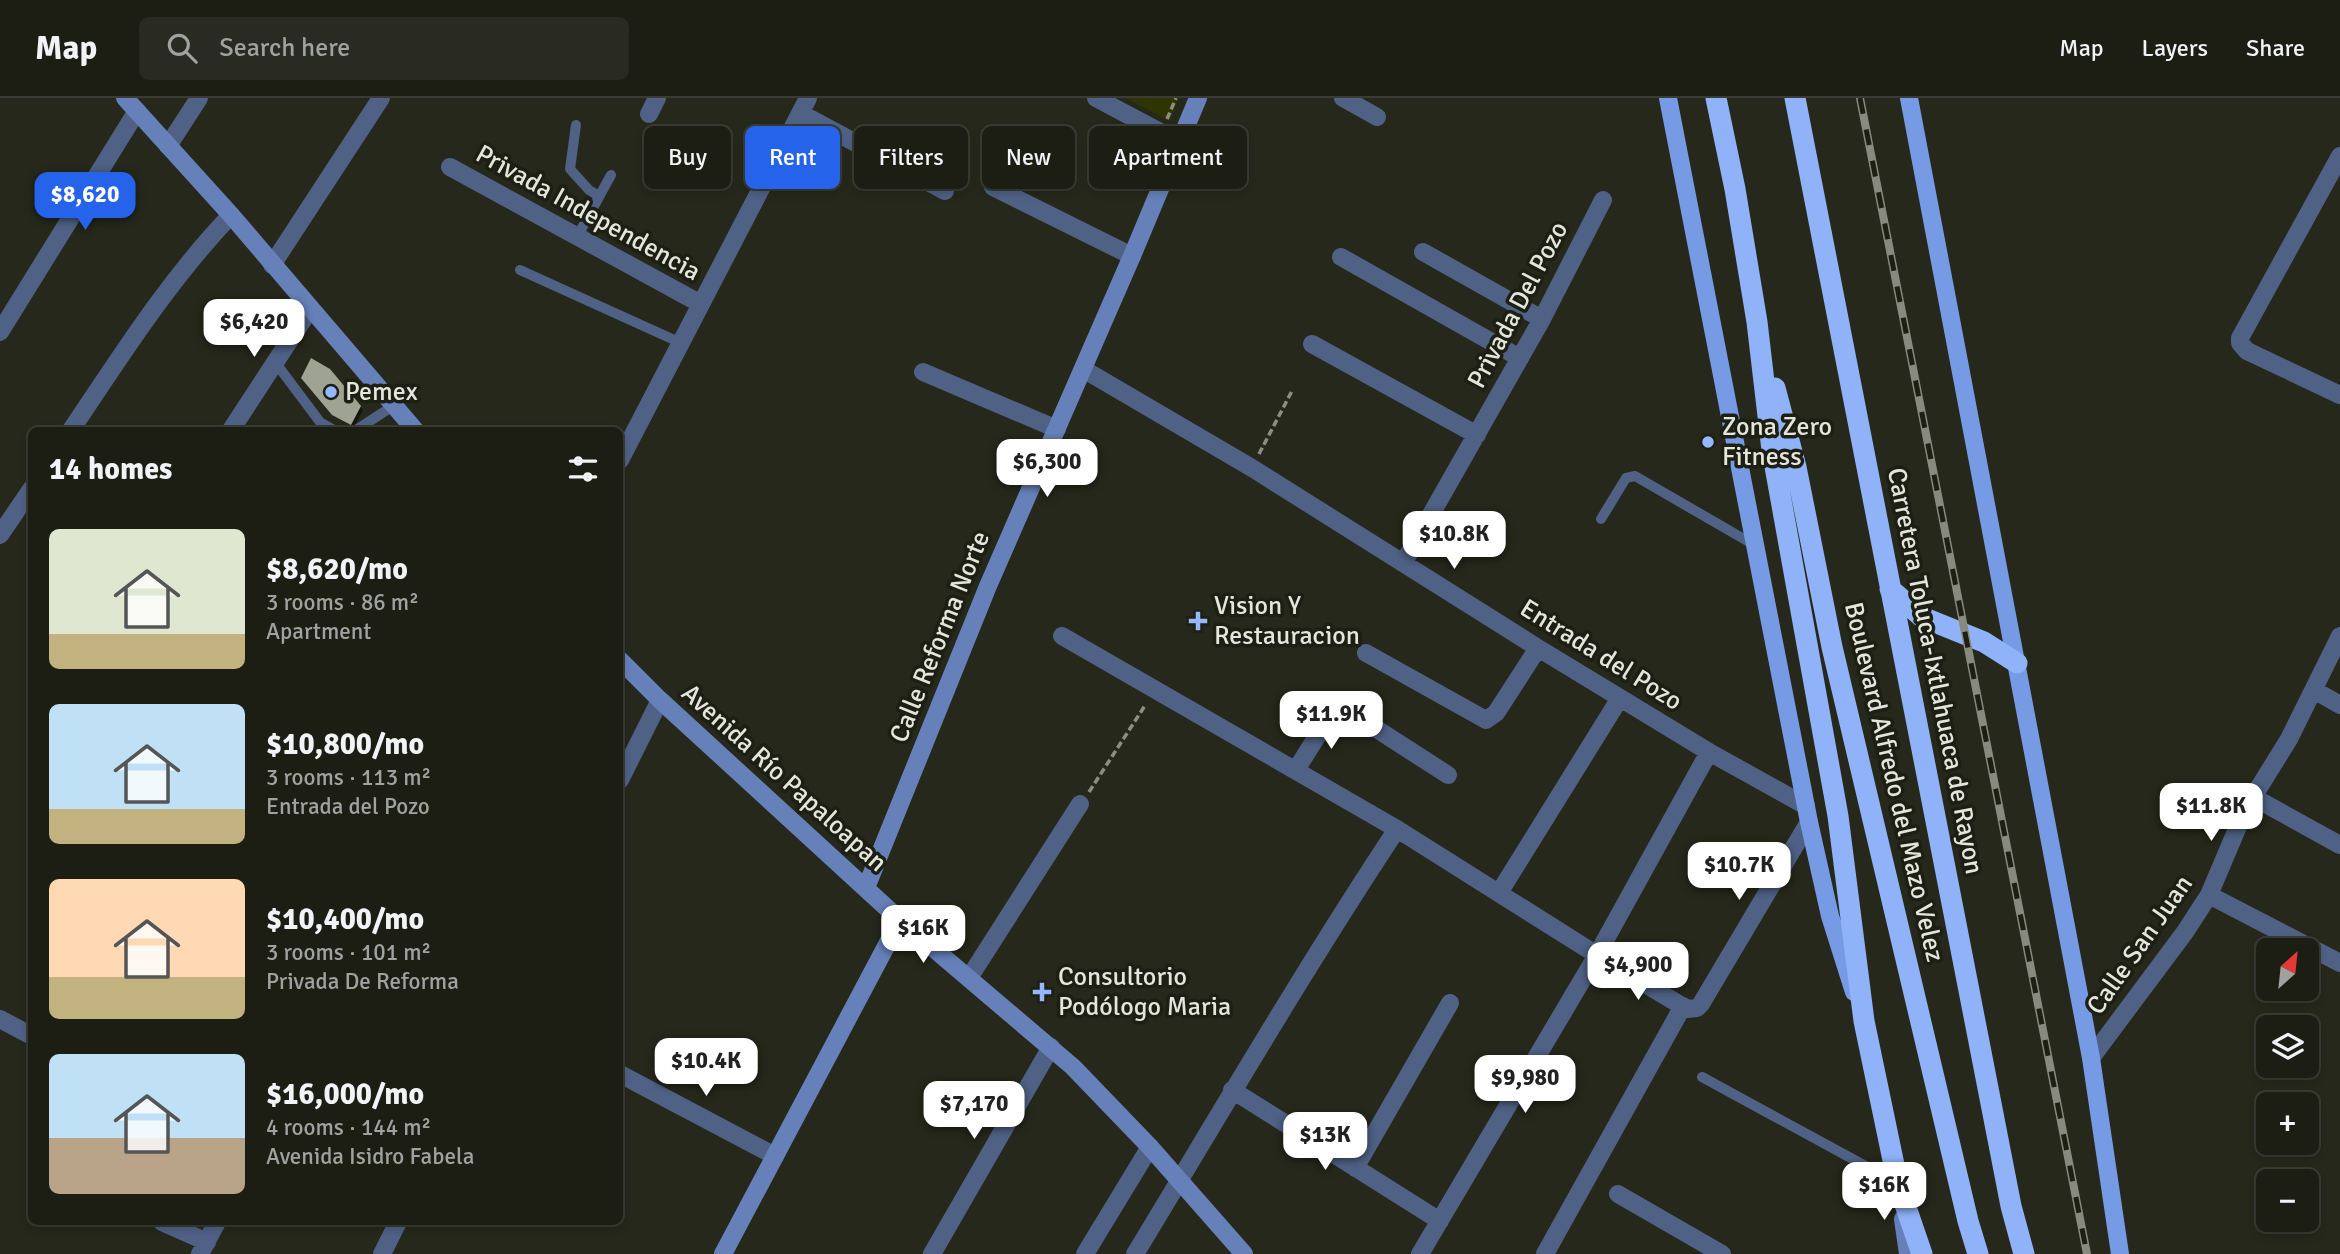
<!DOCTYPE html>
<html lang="en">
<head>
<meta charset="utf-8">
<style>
  body { margin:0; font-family:Signika,sans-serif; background:#292b22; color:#f1f3f6; height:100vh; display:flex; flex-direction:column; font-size:26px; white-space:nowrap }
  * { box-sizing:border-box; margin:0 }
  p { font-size:23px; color:#a0a2a0 }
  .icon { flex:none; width:38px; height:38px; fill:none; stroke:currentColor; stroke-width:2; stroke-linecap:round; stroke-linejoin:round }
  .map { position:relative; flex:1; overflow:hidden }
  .panel { position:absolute; left:28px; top:329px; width:595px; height:798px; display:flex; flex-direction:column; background:#1c1e14; border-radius:10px; box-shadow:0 4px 10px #0003,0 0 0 2px #3a3c34 }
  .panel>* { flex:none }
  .banner { position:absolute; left:644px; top:28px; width:665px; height:63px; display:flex; gap:14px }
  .needle { width:46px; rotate:27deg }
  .fabs { position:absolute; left:2256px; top:840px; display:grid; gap:14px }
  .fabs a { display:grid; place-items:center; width:63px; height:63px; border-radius:10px; background:#1c1e14; box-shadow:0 4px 10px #0003,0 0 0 2px #3a3c34; font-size:35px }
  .price { position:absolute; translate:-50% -60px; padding:0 16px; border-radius:14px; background:#fff; color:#222; font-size:23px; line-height:46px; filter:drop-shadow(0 2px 4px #0008) }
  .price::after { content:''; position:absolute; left:50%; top:42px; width:21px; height:16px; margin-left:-10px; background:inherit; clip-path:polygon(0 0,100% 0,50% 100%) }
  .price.on { background:#2563eb; color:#fff }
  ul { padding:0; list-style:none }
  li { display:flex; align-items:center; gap:21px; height:175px; padding:0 21px }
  li span { display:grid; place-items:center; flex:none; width:196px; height:140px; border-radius:10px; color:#555 }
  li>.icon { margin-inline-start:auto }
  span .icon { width:84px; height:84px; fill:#fffc; stroke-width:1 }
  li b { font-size:30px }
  h2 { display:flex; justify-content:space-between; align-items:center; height:84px; padding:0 21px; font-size:30px }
  .chip { padding:0 24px; border-radius:10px; background:#1c1e14; box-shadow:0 4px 10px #0003,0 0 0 2px #3a3c34; font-size:24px; line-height:63px }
  .chip.on { background:#2563eb; color:#fff }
  header { display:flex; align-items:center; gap:42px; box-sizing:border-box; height:98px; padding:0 35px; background:#1c1e14; border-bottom:2px solid #3a3c34 }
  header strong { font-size:33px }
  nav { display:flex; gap:38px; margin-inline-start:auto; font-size:24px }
  .search { width:490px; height:63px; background:#292b22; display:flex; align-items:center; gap:18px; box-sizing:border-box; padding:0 24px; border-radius:10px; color:#a0a2a0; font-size:26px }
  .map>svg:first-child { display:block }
  .green { fill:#2f3500 }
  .shadow { fill:#0007 }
  .building { fill:#9fa392 }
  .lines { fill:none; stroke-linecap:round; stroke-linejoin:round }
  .path { stroke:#8c8e84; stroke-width:3.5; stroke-dasharray:7 3.5; stroke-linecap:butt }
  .lane { stroke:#4f6185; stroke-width:10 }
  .street { stroke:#4f6185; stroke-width:18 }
  .secondary { stroke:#6681ba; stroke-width:18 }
  .primary { stroke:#779ae4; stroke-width:18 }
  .highway { stroke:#8fb2f8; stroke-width:21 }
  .rail-casing { stroke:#888a80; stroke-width:8 }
  .rail { stroke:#1c1f12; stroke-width:5; stroke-dasharray:16; stroke-linecap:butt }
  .poi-dot { fill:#94b7fd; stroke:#1c1f12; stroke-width:2.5 }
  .labels { text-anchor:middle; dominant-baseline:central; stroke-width:7; stroke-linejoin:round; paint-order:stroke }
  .street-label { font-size:26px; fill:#e4e6de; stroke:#1c1f12 }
  .poi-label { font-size:26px; fill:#e4e6de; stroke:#1c1f12; text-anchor:start }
</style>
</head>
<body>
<header>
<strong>Map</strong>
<div class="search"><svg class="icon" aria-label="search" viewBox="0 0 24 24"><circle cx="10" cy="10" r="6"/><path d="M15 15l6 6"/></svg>Search here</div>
<nav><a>Map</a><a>Layers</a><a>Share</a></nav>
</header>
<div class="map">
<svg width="2340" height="1156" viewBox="0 0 2340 1156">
  <rect width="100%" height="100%" fill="#26281b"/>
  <path class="green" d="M 1126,0 L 1179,0 L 1170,23 Z"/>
  <path class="shadow" d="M 333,276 L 363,312 L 354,329 L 333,316 Z"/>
  <path class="building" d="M 311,260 L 330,271 L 361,308 L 351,327 L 332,317 L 301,280 Z"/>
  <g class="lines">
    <path class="path" d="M 1167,21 L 1176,0
      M 1259,356 L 1293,291
      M 1089,694 L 1146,606"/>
    <path class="lane" d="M 576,27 L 570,71 L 589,92 L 599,98
      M 577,139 L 611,77
      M 520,172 L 681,245
      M 275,264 L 320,324 L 334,332
      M 356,332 L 393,308
      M 1601,421 L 1626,380 L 1635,378 L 1756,448
      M 1702,979 L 1895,1084"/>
    <path class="street" d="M 1096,0 L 1179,44
      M 1343,0 L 1377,19
      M 800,15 L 945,93
      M 649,16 L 657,0
      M 168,48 L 199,0
      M 2340,58 L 2240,240 L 2240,245 L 2247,253 L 2340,297
      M 450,69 L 701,206
      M 993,89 L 1132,158
      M 1423,154 L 1542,221
      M 1341,159 L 1520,260
      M 272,167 L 381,0
      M 0,234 L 137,13
      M 1312,246 L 1477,337
      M 1083,271 L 1252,370 L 1538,550 L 1709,654 L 1806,708
      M 923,274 L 1057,331
      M 71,332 C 121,258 168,183 231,117
      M 231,332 L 310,211
      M 620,362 L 808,0
      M 0,437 L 32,390
      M 1404,464 L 1542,221 L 1603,102
      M 1062,538 L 1397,731 L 1597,857 L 1687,911 L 1697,910 L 1701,906 L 1809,724
      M 1366,555 L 1486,622 L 1496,615 L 1538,550
      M 2314,592 L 2340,607
      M 1296,672 L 1334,611 L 1341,608 L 1448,677
      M 620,682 L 660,602
      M 2253,699 L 2340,747
      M 1499,795 L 1620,600
      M 2209,797 L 2340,865
      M 969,880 L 1080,706
      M 0,921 L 32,938
      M 2091,960 L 2185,834 L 2209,797 L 2245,712 L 2289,641 L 2340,538
      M 620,976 L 775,1058
      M 1232,992 L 1440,1123
      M 1355,1070 L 1450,905
      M 1618,1096 L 1722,1156
      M 162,1124 L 207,1144
      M 200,1156 L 217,1124
      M 382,1156 L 398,1124
      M 932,1156 L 1051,949
      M 1085,1156 L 1150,1049
      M 1135,1156 C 1221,1014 1305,870 1397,731
      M 1420,1156 L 1597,857 L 1709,654
      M 1545,1156 L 1683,908"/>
    <path class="secondary" d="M 125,0 L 231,117 L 415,332
      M 620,562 L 660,602 L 900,822 L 1073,969 L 1150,1049 L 1244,1156
      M 866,790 L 988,488 L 1132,158 L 1198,0
      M 1903,1121 L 1908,1156
      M 723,1156 L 900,822"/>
    <path class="primary" d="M 1668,0 L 1809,724 L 1830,818 L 1854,894
      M 1909,0 L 2091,960 L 2120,1156"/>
    <path class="highway" d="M 1716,0 L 1735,91 L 1757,224 L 1772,352 L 1838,718 L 1864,923 L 1898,1086 L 1922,1156
      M 1795,0 L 2011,1108 L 2024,1156
      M 1775,290 L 1796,369 L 1832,549 L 1968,1123 L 1978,1156
      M 1890,491 L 1922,519 L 1984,544 L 2017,565"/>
    <g class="rail-casing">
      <path id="rail" d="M 1860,0 L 2087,1156"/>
    </g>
    <use href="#rail" class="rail"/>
  </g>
  <g class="poi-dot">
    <circle cx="331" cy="294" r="7"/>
    <circle cx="1708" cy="344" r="7"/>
    <path d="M1194.5 512.5h7v7h7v7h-7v7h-7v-7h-7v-7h7z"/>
    <path d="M1038.5 883.5h7v7h7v7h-7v7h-7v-7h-7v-7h7z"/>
  </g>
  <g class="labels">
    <g class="street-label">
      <text transform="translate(588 115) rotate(29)">Privada Independencia</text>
      <text transform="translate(1518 207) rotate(-62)">Privada Del Pozo</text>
      <text transform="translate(940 539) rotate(-68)">Calle Reforma Norte</text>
      <text transform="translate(1601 557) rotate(32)">Entrada del Pozo</text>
      <text transform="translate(1935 573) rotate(79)">Carretera Toluca-Ixtlahuaca de Rayon</text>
      <text transform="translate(784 680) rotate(42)">Avenida Río Papaloapan</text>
      <text transform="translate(1894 684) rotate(77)">Boulevard Alfredo del Mazo Velez</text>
      <text transform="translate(2140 847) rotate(-55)">Calle San Juan</text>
    </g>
    <g class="poi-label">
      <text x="345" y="294">Pemex</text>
      <text x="1722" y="329">Zona Zero<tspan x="1722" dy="30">Fitness</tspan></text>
      <text x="1214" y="508">Vision Y<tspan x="1214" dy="30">Restauracion</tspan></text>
      <text x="1058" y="879">Consultorio<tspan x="1058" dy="30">Podólogo Maria</tspan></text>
    </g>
  </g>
</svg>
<div class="fabs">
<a><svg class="needle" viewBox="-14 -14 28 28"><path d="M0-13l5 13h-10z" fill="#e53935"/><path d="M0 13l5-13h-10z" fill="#a0a2a0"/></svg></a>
<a><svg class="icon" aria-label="layers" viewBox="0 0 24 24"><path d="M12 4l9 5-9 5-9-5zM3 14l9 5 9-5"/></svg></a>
<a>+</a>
<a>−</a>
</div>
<b class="price on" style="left:85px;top:134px">$8,620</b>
<b class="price" style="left:254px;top:261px">$6,420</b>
<b class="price" style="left:1047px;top:401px">$6,300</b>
<b class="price" style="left:1454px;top:473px">$10.8K</b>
<b class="price" style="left:1331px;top:653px">$11.9K</b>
<b class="price" style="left:2211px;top:745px">$11.8K</b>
<b class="price" style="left:1739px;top:804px">$10.7K</b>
<b class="price" style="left:923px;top:867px">$16K</b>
<b class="price" style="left:1638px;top:904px">$4,900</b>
<b class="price" style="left:706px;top:1000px">$10.4K</b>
<b class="price" style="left:1525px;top:1017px">$9,980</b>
<b class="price" style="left:974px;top:1043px">$7,170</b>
<b class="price" style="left:1325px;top:1074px">$13K</b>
<b class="price" style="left:1884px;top:1124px">$16K</b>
<div class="banner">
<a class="chip">Buy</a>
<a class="chip on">Rent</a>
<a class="chip">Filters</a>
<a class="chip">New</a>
<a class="chip">Apartment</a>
</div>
<section class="panel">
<h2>14 homes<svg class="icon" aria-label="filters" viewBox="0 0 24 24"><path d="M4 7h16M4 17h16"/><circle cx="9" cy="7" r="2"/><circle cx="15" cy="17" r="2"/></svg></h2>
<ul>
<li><span style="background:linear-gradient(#dfe7d0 75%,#c2b280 0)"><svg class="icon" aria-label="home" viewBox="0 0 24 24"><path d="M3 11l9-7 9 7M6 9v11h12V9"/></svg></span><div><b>$8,620/mo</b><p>3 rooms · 86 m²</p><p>Apartment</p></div></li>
<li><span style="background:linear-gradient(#bfe0f5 75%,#c2b280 0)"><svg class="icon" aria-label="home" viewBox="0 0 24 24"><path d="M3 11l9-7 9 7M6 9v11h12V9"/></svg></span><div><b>$10,800/mo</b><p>3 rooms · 113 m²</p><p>Entrada del Pozo</p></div></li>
<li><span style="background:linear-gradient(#ffd9b3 70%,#c2b280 0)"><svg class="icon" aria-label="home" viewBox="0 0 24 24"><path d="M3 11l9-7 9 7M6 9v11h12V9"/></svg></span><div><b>$10,400/mo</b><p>3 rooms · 101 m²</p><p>Privada De Reforma</p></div></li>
<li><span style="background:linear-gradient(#bfe0f5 60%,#b9a48a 0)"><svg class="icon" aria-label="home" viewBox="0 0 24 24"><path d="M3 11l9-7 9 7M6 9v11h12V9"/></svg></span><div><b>$16,000/mo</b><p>4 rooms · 144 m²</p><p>Avenida Isidro Fabela</p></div></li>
</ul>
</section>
</div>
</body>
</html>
